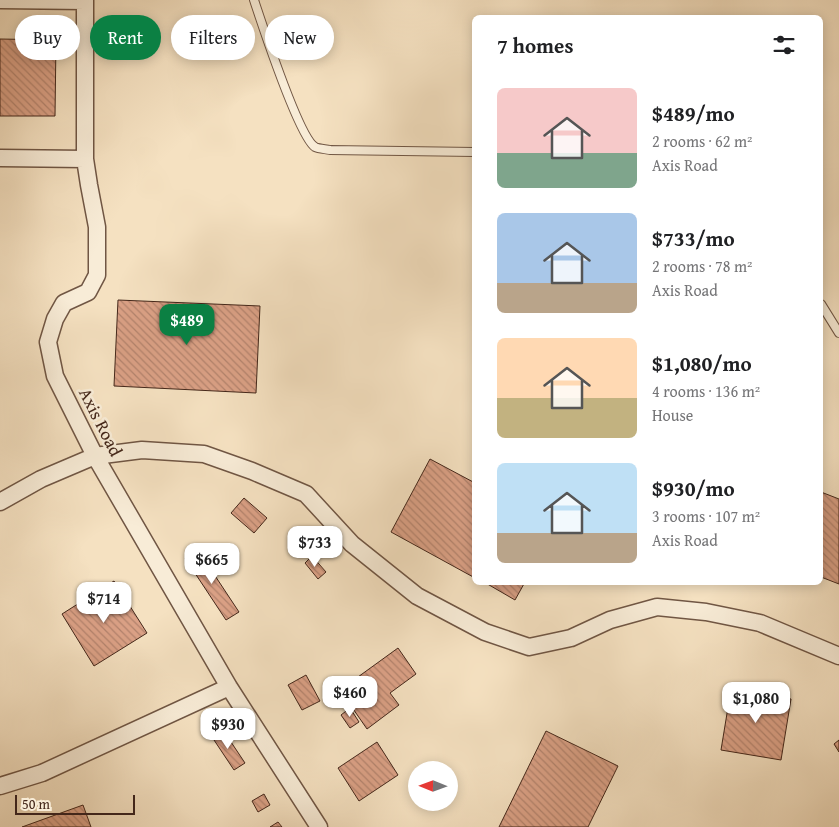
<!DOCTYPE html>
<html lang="en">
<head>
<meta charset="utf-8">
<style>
  body { margin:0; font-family:"Gentium Book Plus",serif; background:#f6f6f6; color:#202124; height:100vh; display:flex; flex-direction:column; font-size:19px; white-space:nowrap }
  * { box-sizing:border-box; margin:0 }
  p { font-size:16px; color:#757577 }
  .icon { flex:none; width:28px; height:28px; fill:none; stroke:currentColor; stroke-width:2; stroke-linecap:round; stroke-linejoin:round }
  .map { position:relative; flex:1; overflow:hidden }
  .panel { position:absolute; left:472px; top:15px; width:351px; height:570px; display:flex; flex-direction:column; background:#fff; border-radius:8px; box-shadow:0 2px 12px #0003 }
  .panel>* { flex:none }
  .hud { position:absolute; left:15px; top:15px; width:382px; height:45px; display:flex; gap:10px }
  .needle { width:32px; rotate:271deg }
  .tools { position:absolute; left:408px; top:761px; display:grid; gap:10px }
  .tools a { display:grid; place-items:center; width:50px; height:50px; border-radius:50%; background:#fff; box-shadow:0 2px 12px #0003; font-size:25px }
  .scale { position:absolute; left:15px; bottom:12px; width:120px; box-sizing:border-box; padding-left:5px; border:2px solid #44271a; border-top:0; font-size:14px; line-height:18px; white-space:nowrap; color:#44271a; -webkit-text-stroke:4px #f8ecd7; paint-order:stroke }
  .price { position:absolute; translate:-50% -42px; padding:0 11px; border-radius:10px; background:#fff; color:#222; font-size:16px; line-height:32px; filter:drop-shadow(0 1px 2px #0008) }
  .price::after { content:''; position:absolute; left:50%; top:30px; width:15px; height:11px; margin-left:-8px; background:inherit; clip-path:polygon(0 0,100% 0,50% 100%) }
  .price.active { background:#0b8043; color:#fff }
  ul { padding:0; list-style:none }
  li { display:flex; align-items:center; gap:15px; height:125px; padding:0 25px }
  li span { display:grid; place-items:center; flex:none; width:140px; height:100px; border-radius:8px; color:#555 }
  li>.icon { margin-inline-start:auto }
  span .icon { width:60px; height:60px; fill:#fffc; stroke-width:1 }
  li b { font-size:21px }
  h2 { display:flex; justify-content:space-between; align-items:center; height:60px; padding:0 25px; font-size:21px }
  .pill { padding:0 18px; border-radius:22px; background:#fff; box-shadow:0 2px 12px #0003; font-size:18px; line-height:45px }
  .pill.active { background:#0b8043; color:#fff }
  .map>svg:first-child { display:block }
  .building { fill:url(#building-back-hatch); stroke:#44271a }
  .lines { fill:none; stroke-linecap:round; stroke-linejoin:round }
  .lane-casing { stroke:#705644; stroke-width:10 }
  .street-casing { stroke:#705644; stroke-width:19 }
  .lane { stroke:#f8ecd7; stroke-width:8 }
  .street { stroke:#f8ecd7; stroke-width:16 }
  .labels { text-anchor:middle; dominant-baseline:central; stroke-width:5; stroke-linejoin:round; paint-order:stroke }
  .street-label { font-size:18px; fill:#44271a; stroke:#f8ecd7 }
</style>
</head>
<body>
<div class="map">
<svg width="839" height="827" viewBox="0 0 839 827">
  <defs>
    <pattern id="building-back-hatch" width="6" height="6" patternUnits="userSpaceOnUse" patternTransform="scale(1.25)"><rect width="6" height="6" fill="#dba186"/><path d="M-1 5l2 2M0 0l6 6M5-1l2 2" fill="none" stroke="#b3836d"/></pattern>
  </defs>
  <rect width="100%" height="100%" fill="#f5e1c1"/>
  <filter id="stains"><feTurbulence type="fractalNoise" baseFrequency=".004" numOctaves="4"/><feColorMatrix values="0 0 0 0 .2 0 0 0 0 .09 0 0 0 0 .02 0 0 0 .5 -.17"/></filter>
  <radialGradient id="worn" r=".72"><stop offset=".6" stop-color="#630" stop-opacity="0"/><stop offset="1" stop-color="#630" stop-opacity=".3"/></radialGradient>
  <path class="building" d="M 0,39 L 56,40 L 55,116 L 0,116 Z
    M 118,300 L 260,306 L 256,393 L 114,386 Z
    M 430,459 L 475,483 L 475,578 L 391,532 Z
    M 821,492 L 839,499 L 839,584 L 821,577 Z
    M 244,498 L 267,518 L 254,533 L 231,513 Z
    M 198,550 L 239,612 L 226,620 L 185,558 Z
    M 312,556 L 326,572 L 318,579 L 305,563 Z
    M 114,581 L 147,633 L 94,666 L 62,614 Z
    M 484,582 L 525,582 L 515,600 Z
    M 398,648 L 416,674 L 390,693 L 399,705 L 367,729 L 340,690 Z
    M 306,675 L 320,701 L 302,710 L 288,685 Z
    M 731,689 L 791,699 L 781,760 L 721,750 Z
    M 350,708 L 359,722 L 350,728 L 341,715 Z
    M 223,730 L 245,763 L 234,770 L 212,737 Z
    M 546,731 L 618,766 L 588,827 L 499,827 Z
    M 839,740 L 839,752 L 834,744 Z
    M 377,742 L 398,775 L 359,801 L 338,768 Z
    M 264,794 L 270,805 L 258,812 L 252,801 Z
    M 83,805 L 91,827 L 22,827 Z
    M 278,822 L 282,827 L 270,827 Z"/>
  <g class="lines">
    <g class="lane-casing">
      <path id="lane" d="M 254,0 C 262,24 299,137 315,147 C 319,149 326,149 330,150 L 475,152
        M 821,304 L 839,333"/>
    </g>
    <g class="street-casing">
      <path id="street" d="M 0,0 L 85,1
        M 85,0 L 85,159 L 89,185 L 97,227 L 97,275 L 88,292 L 64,303 L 55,319 L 48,342 L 55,376 L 95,456 L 229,687 L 319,827
        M 0,158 L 85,159
        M 0,502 L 41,479 L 95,456 L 142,450 L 204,454 L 252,471 L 306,494 L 352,544 L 417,596 L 485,632 L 529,647 L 571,638 L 610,620 L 657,607 L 706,612 L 760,623 L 839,656
        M 0,786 L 42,773 L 229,687"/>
    </g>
    <use href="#lane" class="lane"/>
    <use href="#street" class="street"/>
  </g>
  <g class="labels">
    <g class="street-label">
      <text transform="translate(101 422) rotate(63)">Axis Road</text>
    </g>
  </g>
  <rect width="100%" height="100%" filter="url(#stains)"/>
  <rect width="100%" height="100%" fill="url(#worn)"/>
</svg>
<div class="tools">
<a><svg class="needle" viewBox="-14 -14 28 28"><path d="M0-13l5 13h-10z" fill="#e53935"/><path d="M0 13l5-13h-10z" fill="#757577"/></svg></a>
</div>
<div class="scale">50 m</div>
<b class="price active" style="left:187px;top:346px">$489</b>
<b class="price" style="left:315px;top:568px">$733</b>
<b class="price" style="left:212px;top:585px">$665</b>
<b class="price" style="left:104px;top:624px">$714</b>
<b class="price" style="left:350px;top:718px">$460</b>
<b class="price" style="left:756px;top:724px">$1,080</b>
<b class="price" style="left:228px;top:750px">$930</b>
<div class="hud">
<a class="pill">Buy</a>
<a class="pill active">Rent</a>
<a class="pill">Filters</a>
<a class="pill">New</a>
</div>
<section class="panel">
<h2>7 homes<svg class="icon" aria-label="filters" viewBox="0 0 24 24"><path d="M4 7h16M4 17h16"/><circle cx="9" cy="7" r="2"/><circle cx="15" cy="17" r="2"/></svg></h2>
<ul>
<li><span style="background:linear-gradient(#f6c9c9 65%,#7fa58c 0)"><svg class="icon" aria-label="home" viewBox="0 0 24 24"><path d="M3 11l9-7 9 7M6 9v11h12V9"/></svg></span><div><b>$489/mo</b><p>2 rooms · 62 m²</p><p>Axis Road</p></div></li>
<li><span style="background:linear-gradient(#a9c7e8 70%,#b9a48a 0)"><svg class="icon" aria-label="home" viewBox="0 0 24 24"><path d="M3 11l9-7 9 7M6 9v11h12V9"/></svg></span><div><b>$733/mo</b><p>2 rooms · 78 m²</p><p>Axis Road</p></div></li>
<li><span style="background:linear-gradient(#ffd9b3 60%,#c2b280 0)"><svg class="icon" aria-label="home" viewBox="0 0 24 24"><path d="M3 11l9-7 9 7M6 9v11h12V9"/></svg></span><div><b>$1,080/mo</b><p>4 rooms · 136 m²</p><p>House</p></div></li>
<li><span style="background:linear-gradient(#bfe0f5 70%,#b9a48a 0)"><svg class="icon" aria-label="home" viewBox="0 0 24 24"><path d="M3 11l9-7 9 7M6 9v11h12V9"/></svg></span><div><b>$930/mo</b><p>3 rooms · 107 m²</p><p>Axis Road</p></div></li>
</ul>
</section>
</div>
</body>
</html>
